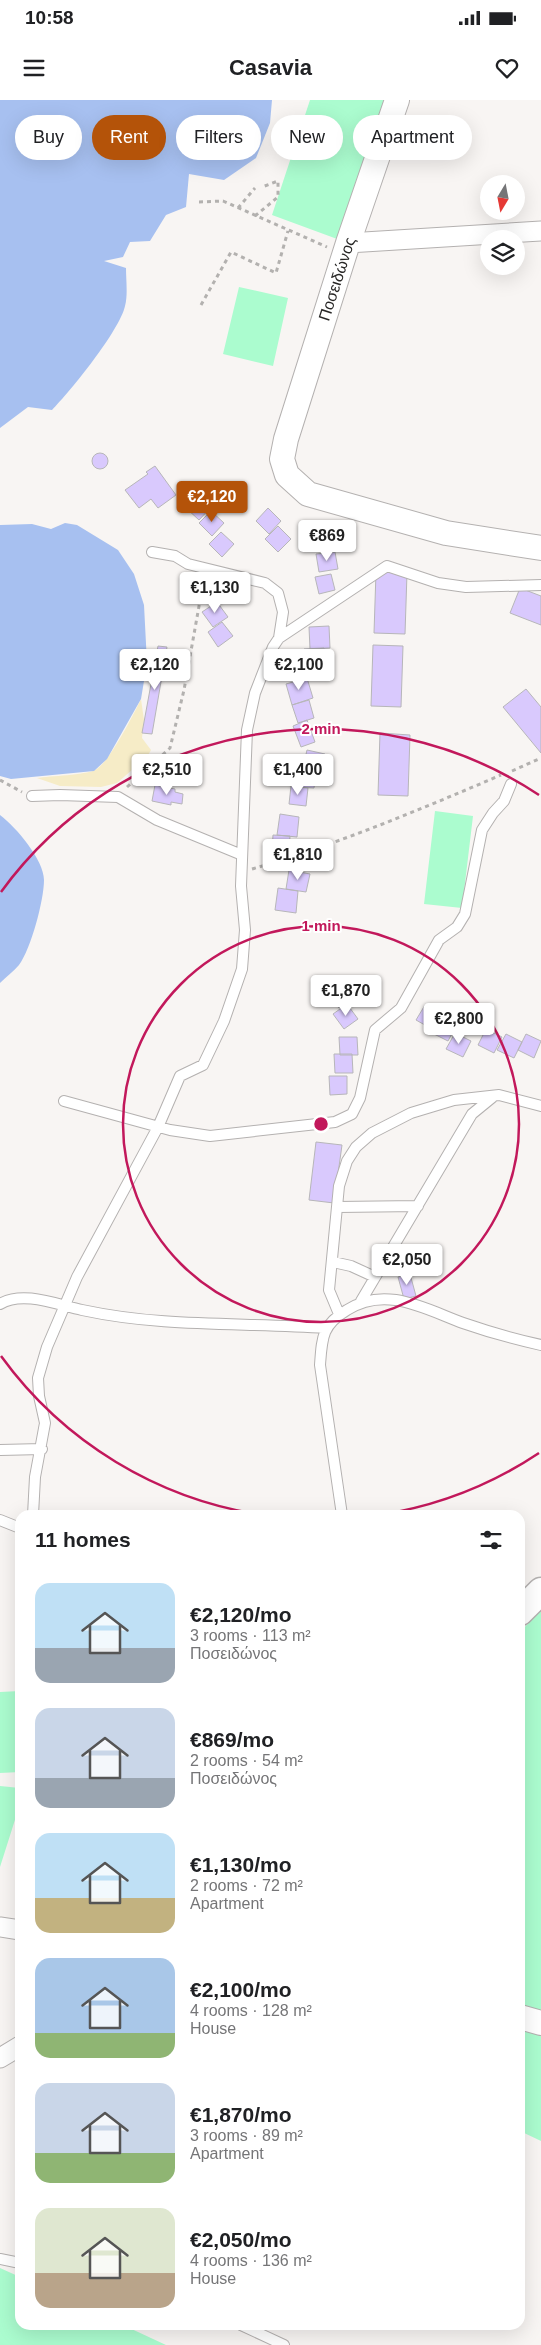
<!DOCTYPE html>
<html lang="en">
<head>
<meta charset="utf-8">
<style>
  body { margin:0; font-family:Arial,sans-serif; background:#f2f2f2; color:#202124; height:100vh; display:flex; flex-direction:column; font-size:19px; white-space:nowrap }
  * { box-sizing:border-box; margin:0 }
  p { font-size:16px; color:#757577 }
  .icon { flex:none; width:28px; height:28px; fill:none; stroke:currentColor; stroke-width:2; stroke-linecap:round; stroke-linejoin:round }
  .map { position:relative; flex:1; overflow:hidden }
  .details { position:absolute; left:15px; top:1410px; width:510px; height:820px; display:flex; flex-direction:column; background:#fff; border-radius:15px; box-shadow:0 5px 20px #0002 }
  .details>* { flex:none }
  .guide { position:absolute; left:15px; top:15px; width:511px; height:45px; display:flex; gap:10px }
  .needle { width:32px; rotate:190deg }
  .buttons { position:absolute; left:480px; top:75px; display:grid; gap:10px }
  .buttons a { display:grid; place-items:center; width:45px; height:45px; border-radius:50%; background:#fff; box-shadow:0 5px 20px #0002; font-size:25px }
  .price { position:absolute; translate:-50% -42px; padding:0 11px; border-radius:5px; background:#fff; color:#222; font-size:16px; line-height:32px; filter:drop-shadow(0 1px 2px #0008) }
  .price::after { content:''; position:absolute; left:50%; top:30px; width:15px; height:11px; margin-left:-8px; background:inherit; clip-path:polygon(0 0,100% 0,50% 100%) }
  .price.selected { background:#b45309; color:#fff }
  ul { padding:0; list-style:none }
  li { display:flex; align-items:center; gap:15px; height:125px; padding:0 20px }
  li span { display:grid; place-items:center; flex:none; width:140px; height:100px; border-radius:15px; color:#555 }
  li>.icon { margin-inline-start:auto }
  span .icon { width:60px; height:60px; fill:#fffc; stroke-width:1 }
  li b { font-size:21px }
  h2 { display:flex; justify-content:space-between; align-items:center; height:60px; padding:0 20px; font-size:21px }
  .pill { padding:0 18px; border-radius:22px; background:#fff; box-shadow:0 5px 20px #0002; font-size:18px; line-height:45px }
  .pill.selected { background:#b45309; color:#fff }
  .status { display:flex; justify-content:space-between; align-items:center; height:35px; padding:0 25px; background:#fff; direction:ltr }
  .status svg { height:14px; fill:currentColor }
  header { display:flex; justify-content:space-between; align-items:center; height:65px; padding:0 20px; background:#fff; font-size:22px; font-weight:600 }
  .map>svg:first-child { display:block }
  .green { fill:#abfccf }
  .sand { fill:#f6ecc7 }
  .water { fill:#a7c0f0 }
  .building { fill:#d9c9fd; stroke:#b7b6b9 }
  .lines { fill:none; stroke-linecap:round; stroke-linejoin:round }
  .service-casing { stroke:#b4b1b0; stroke-width:12 }
  .minor-casing { stroke:#b4b1b0; stroke-width:21 }
  .tertiary-casing { stroke:#b4b1b0; stroke-width:26 }
  .secondary-casing { stroke:#b4b1b0; stroke-width:29 }
  .path { stroke:#b3b1af; stroke-width:3; stroke-dasharray:4 4; stroke-linecap:butt }
  .service { stroke:#fff; stroke-width:10 }
  .minor { stroke:#fff; stroke-width:19 }
  .tertiary { stroke:#fff; stroke-width:24 }
  .secondary { stroke:#fff; stroke-width:26 }
  .ring { fill:none; stroke:#c2185b; stroke-width:2.5 }
  .labels { text-anchor:middle; dominant-baseline:central; stroke-width:4; stroke-linejoin:round; paint-order:stroke }
  .street-label { font-size:16px; fill:#282726; stroke:#fff }
  .centre { fill:#c2185b; stroke:#fff; stroke-width:2.5 }
  .ring-label { font-size:15px; text-anchor:middle; font-weight:bold; fill:#c2185b; stroke:#fff; stroke-width:4; stroke-linejoin:round; paint-order:stroke }
</style>
</head>
<body>
<div class="status"><b>10:58</b><svg viewBox="0 0 49 12"><path d="M0 12V9h3v3zM5 12V6h3v6zM10 12V3h3v9zM15 12V0h3v12zM26 1h20v11H26zM47 4h2v5h-2z"/></svg></div>
<header><svg class="icon" aria-label="menu" viewBox="0 0 24 24"><path d="M4 6h16M4 12h16M4 18h16"/></svg>Casavia<svg class="icon" aria-label="heart" viewBox="0 0 24 24"><path d="M12 20l-8-8c-3-5 5-10 8-4 3-6 11-1 8 4z"/></svg></header>
<div class="map">
<svg width="541" height="2245" viewBox="0 0 541 2245">
  <rect width="100%" height="100%" fill="#f8f5f3"/>
  <path class="green" d="M 310,0 L 397,0 L 348,143 L 272,115 Z
    M 239,187 L 288,198 L 273,266 L 223,254 Z
    M 435,711 L 473,716 L 462,808 L 424,804 Z
    M 541,1510 L 541,2041 L 520,2031 L 520,1532 Z
    M 20,1591 L 20,1672 L 0,1673 L 0,1592 Z
    M 0,1686 L 20,1688 L 20,1704 L 0,1767 Z
    M 0,2168 L 20,2177 L 20,2225 L 123,2225 L 166,2245 L 0,2245 Z"/>
  <path class="sand" d="M 141,599 L 144,620 L 142,638 L 151,650 L 147,657 L 117,683 L 101,687 L 60,686 L 37,678 C 50,676 85,675 95,670 C 109,663 134,614 141,599 Z"/>
  <path class="water" d="M 0,0 L 272,0 L 270,23 L 256,58 L 224,80 L 189,74 L 186,107 L 166,115 L 150,141 L 130,142 L 123,157 L 104,161 L 126,168 C 126,180 128,195 125,206 C 120,230 70,292 52,310 L 28,307 L 0,328 Z
    M 65,423 L 77,425 L 118,450 L 134,474 L 144,505 L 147,563 L 141,599 L 107,659 L 94,671 L 11,679 L 0,676 L 0,425 L 32,424 L 51,429 Z
    M 0,715 C 16,727 44,760 44,780 C 44,800 31,849 19,865 C 14,871 6,877 0,883 Z"/>
  <path class="building" d="M92 361a8 8 0 1 1 16 0a8 8 0 1 1-16 0Z
    M 155,366 L 176,395 L 158,408 L 151,399 L 139,408 L 125,390 L 148,374 L 146,372 Z
    M 198,395 L 211,407 L 199,420 L 186,408 Z
    M 268,408 L 281,421 L 269,434 L 256,421 Z
    M 211,411 L 224,423 L 212,436 L 199,423 Z
    M 278,426 L 291,439 L 278,452 L 265,439 Z
    M 221,432 L 234,444 L 222,457 L 209,444 Z
    M 335,452 L 338,469 L 319,472 L 316,454 Z
    M 376,472 L 407,473 L 405,534 L 374,533 Z
    M 331,474 L 335,490 L 319,494 L 315,477 Z
    M 520,488 L 541,496 L 541,525 L 510,513 Z
    M 217,502 L 228,517 L 213,527 L 202,512 Z
    M 222,522 L 233,536 L 218,547 L 208,532 Z
    M 329,526 L 330,548 L 310,549 L 309,527 Z
    M 373,545 L 403,546 L 401,607 L 371,606 Z
    M 158,546 L 167,547 L 152,634 L 142,633 Z
    M 324,548 L 324,570 L 305,571 L 304,549 Z
    M 307,578 L 313,598 L 292,605 L 286,584 Z
    M 526,589 L 541,607 L 541,653 L 503,607 Z
    M 309,600 L 314,618 L 298,623 L 292,605 Z
    M 307,620 L 315,642 L 301,647 L 293,626 Z
    M 380,633 L 410,635 L 408,696 L 378,695 Z
    M 307,650 L 325,654 L 322,671 L 303,667 Z
    M 299,668 L 316,670 L 314,688 L 297,687 Z
    M 155,685 L 175,689 L 175,692 L 183,694 L 182,704 L 171,702 L 171,705 L 152,701 Z
    M 291,686 L 308,688 L 306,706 L 289,704 Z
    M 280,714 L 299,717 L 297,737 L 277,735 Z
    M 273,735 L 290,736 L 289,753 L 272,751 Z
    M 289,770 L 310,774 L 306,792 L 286,789 Z
    M 278,788 L 298,791 L 296,813 L 275,810 Z
    M 342,883 L 353,898 L 339,908 L 328,893 Z
    M 347,904 L 358,919 L 344,929 L 333,914 Z
    M 425,905 L 441,913 L 432,929 L 416,920 Z
    M 440,918 L 456,926 L 448,941 L 432,933 Z
    M 486,929 L 502,937 L 494,953 L 478,945 Z
    M 455,933 L 471,941 L 463,957 L 446,949 Z
    M 506,934 L 522,942 L 514,958 L 497,950 Z
    M 526,934 L 541,941 L 534,958 L 518,950 Z
    M 339,937 L 357,937 L 358,955 L 340,955 Z
    M 334,954 L 352,954 L 353,973 L 335,973 Z
    M 329,976 L 347,976 L 347,994 L 330,995 Z
    M 316,1042 L 342,1045 L 334,1103 L 309,1100 Z
    M 410,1174 L 416,1196 L 404,1199 L 398,1177 Z"/>
  <g class="lines">
    <g class="service-casing">
      <path id="service" d="M 279,538 L 387,466 L 438,483 L 466,487 L 541,485
        M 32,696 L 60,695 L 118,697 L 157,720 L 242,755
        M 64,1001 L 170,1030 L 210,1036 L 335,1022 L 352,1014 L 360,998 L 375,930 L 401,908 L 439,840 L 457,827 L 465,814 L 482,730 L 493,713 L 504,701 L 511,684
        M 338,1107 L 418,1106
        M 333,1162 L 351,1166 L 375,1177
        M 361,1201 L 472,1014 L 494,996
        M 0,1204 C 23,1190 58,1205 82,1210 C 166,1228 242,1222 326,1228
        M 339,1214 L 329,1190 L 339,1086 L 347,1061 L 356,1047 L 372,1033 L 411,1013 L 454,1000 L 499,995 L 541,1006
        M 0,1350 L 42,1349
        M 33,1415 L 35,1377 L 45,1323 L 39,1296 L 38,1278 L 47,1247 L 77,1177 L 158,1027 L 180,976 L 203,965 L 224,921 L 242,869 L 245,830 L 241,786 L 247,630 L 255,593 L 273,547 L 279,538 L 283,512 L 278,493 L 265,483 L 188,464 L 175,456 L 152,452
        M 342,1415 L 320,1265 C 322,1237 322,1225 347,1210 C 386,1185 425,1209 463,1223 C 489,1232 514,1239 541,1245
        M 0,1420 L 20,1428
        M 0,2159 L 20,2163
        M 241,2225 L 284,2245"/>
    </g>
    <g class="minor-casing">
      <path id="minor" d="M 348,143 L 541,131
        M 0,1827 L 20,1830
        M 0,1958 L 20,1946"/>
    </g>
    <g class="tertiary-casing">
      <path id="tertiary" d="M 397,0 L 348,143 L 286,339 L 282,359 L 287,375 L 308,394 L 446,433 L 541,448
        M 520,1917 L 541,1923"/>
    </g>
    <g class="secondary-casing">
      <path id="secondary" d="M 520,1512 L 541,1491"/>
    </g>
    <path class="path" d="M 199,102 L 223,101 L 327,147
      M 238,108 L 255,88
      M 255,116 L 278,97 L 278,81 L 262,87
      M 201,205 L 231,152 L 276,173 L 288,131
      M 512,671 L 541,658
      M 0,680 L 22,692
      M 127,687 L 170,648 L 184,590 L 201,495 L 194,477
      M 252,769 C 338,744 419,710 501,675"/>
    <use href="#service" class="service"/>
    <use href="#minor" class="minor"/>
    <use href="#tertiary" class="tertiary"/>
    <use href="#secondary" class="secondary"/>
  </g>
  <g class="ring">
    <circle cx="321" cy="1024" r="198"/>
    <path d="M539 1353A395 395 0 0 1 379 1415M263 1415A395 395 0 0 1 1 1256M1 792A395 395 0 0 1 539 695"/>
  </g>
  <g class="labels">
    <g class="street-label">
      <text transform="translate(337 179) rotate(-72)">Ποσειδώνος</text>
    </g>
  </g>
  <circle cx="321" cy="1024" r="8" class="centre"/>
  <g class="ring-label">
    <text x="321" y="634">2 min</text>
    <text x="321" y="831">1 min</text>
  </g>
</svg>
<div class="buttons">
<a><svg class="needle" viewBox="-14 -14 28 28"><path d="M0-13l5 13h-10z" fill="#e53935"/><path d="M0 13l5-13h-10z" fill="#757577"/></svg></a>
<a><svg class="icon" aria-label="layers" viewBox="0 0 24 24"><path d="M12 4l9 5-9 5-9-5zM3 14l9 5 9-5"/></svg></a>
</div>
<b class="price selected" style="left:212px;top:423px">€2,120</b>
<b class="price" style="left:327px;top:462px">€869</b>
<b class="price" style="left:215px;top:514px">€1,130</b>
<b class="price" style="left:155px;top:591px">€2,120</b>
<b class="price" style="left:299px;top:591px">€2,100</b>
<b class="price" style="left:167px;top:696px">€2,510</b>
<b class="price" style="left:298px;top:696px">€1,400</b>
<b class="price" style="left:298px;top:781px">€1,810</b>
<b class="price" style="left:346px;top:917px">€1,870</b>
<b class="price" style="left:459px;top:945px">€2,800</b>
<b class="price" style="left:407px;top:1186px">€2,050</b>
<div class="guide">
<a class="pill">Buy</a>
<a class="pill selected">Rent</a>
<a class="pill">Filters</a>
<a class="pill">New</a>
<a class="pill">Apartment</a>
</div>
<section class="details">
<h2>11 homes<svg class="icon" aria-label="filters" viewBox="0 0 24 24"><path d="M4 7h16M4 17h16"/><circle cx="9" cy="7" r="2"/><circle cx="15" cy="17" r="2"/></svg></h2>
<ul>
<li><span style="background:linear-gradient(#bfe0f5 65%,#9aa5b1 0)"><svg class="icon" aria-label="home" viewBox="0 0 24 24"><path d="M3 11l9-7 9 7M6 9v11h12V9"/></svg></span><div><b>€2,120/mo</b><p>3 rooms · 113 m²</p><p>Ποσειδώνος</p></div></li>
<li><span style="background:linear-gradient(#c9d6e8 70%,#9aa5b1 0)"><svg class="icon" aria-label="home" viewBox="0 0 24 24"><path d="M3 11l9-7 9 7M6 9v11h12V9"/></svg></span><div><b>€869/mo</b><p>2 rooms · 54 m²</p><p>Ποσειδώνος</p></div></li>
<li><span style="background:linear-gradient(#bfe0f5 65%,#c2b280 0)"><svg class="icon" aria-label="home" viewBox="0 0 24 24"><path d="M3 11l9-7 9 7M6 9v11h12V9"/></svg></span><div><b>€1,130/mo</b><p>2 rooms · 72 m²</p><p>Apartment</p></div></li>
<li><span style="background:linear-gradient(#a9c7e8 75%,#8fb573 0)"><svg class="icon" aria-label="home" viewBox="0 0 24 24"><path d="M3 11l9-7 9 7M6 9v11h12V9"/></svg></span><div><b>€2,100/mo</b><p>4 rooms · 128 m²</p><p>House</p></div></li>
<li><span style="background:linear-gradient(#c9d6e8 70%,#8fb573 0)"><svg class="icon" aria-label="home" viewBox="0 0 24 24"><path d="M3 11l9-7 9 7M6 9v11h12V9"/></svg></span><div><b>€1,870/mo</b><p>3 rooms · 89 m²</p><p>Apartment</p></div></li>
<li><span style="background:linear-gradient(#dfe7d0 65%,#b9a48a 0)"><svg class="icon" aria-label="home" viewBox="0 0 24 24"><path d="M3 11l9-7 9 7M6 9v11h12V9"/></svg></span><div><b>€2,050/mo</b><p>4 rooms · 136 m²</p><p>House</p></div></li>
</ul>
</section>
</div>
</body>
</html>
